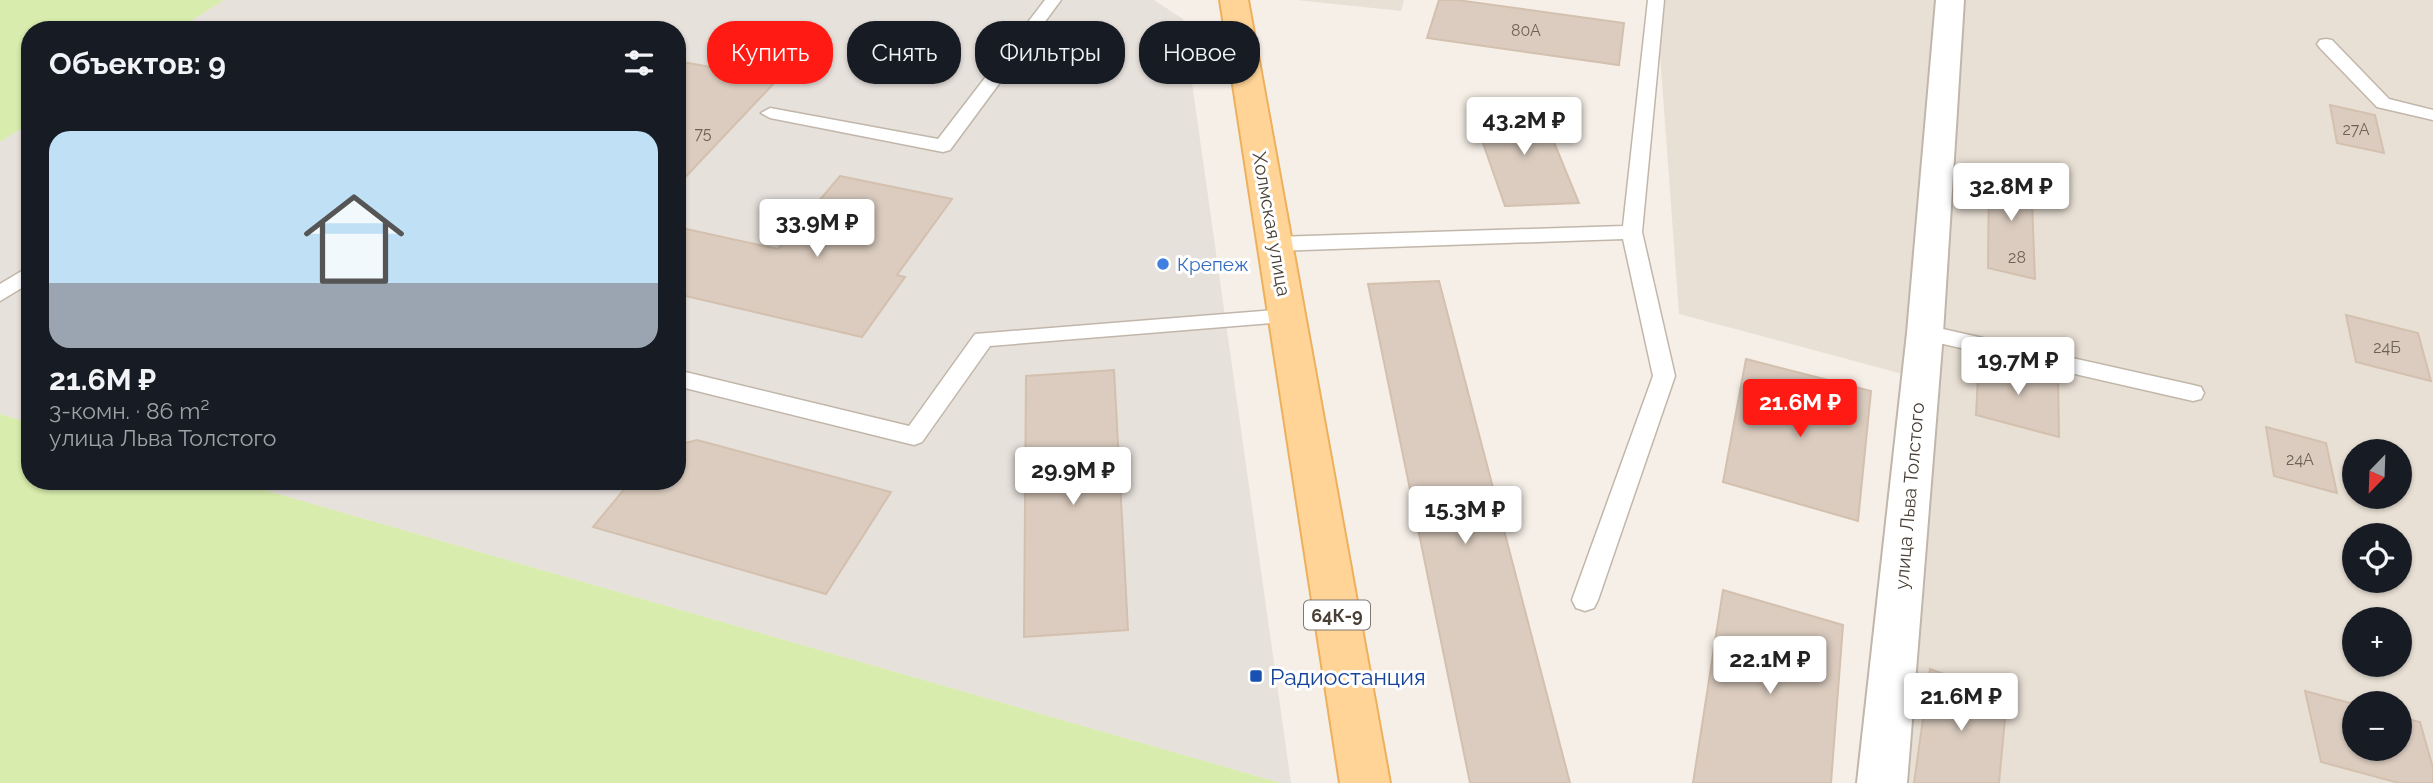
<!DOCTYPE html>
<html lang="ru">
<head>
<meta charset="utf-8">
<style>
  body { margin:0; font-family:Raleway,sans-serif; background:#20242c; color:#f1f3f6; height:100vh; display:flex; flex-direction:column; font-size:26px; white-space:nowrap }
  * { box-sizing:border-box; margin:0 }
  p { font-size:23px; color:#9ea1a6 }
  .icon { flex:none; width:38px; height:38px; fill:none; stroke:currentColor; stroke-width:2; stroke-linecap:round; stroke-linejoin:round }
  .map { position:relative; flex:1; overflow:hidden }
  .details { position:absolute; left:21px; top:21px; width:665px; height:469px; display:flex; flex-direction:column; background:#171b24; border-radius:28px; box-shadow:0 2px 5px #0004 }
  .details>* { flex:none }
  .hud { position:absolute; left:707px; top:21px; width:665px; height:63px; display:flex; gap:14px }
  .needle { width:46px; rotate:203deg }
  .controls { position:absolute; left:2342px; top:439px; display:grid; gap:14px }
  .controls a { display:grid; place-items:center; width:70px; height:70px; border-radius:50%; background:#171b24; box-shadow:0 2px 5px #0004; font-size:35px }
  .price { position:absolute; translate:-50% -60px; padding:0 16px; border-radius:7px; background:#fff; color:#222; font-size:23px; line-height:46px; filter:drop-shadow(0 2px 4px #0008) }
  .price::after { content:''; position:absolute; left:50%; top:42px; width:21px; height:16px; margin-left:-10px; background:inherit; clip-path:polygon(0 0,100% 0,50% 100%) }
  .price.on { background:#ff1a14; color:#fff }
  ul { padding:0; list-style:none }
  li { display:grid; align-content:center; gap:14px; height:371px; padding:0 28px }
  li+li { border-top:2px solid #363941 }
  li span { display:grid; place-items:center; height:217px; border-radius:21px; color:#555 }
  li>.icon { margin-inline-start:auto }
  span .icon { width:126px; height:126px; fill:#fffc; stroke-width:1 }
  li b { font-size:30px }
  h2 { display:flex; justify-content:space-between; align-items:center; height:84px; padding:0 28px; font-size:30px }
  .tag { padding:0 24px; border-radius:28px; background:#171b24; box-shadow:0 2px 5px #0004; font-size:24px; line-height:63px }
  .tag.on { background:#ff1a14; color:#fff }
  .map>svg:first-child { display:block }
  .residential { fill:#e9e0d5; fill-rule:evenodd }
  .industrial { fill:#e7e1dc }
  .green { fill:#d8ecad }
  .building { fill:#dbccbf; stroke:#d3c0ae; stroke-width:2 }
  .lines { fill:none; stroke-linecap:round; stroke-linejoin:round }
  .lane-casing { stroke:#c1b6a9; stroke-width:3 }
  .street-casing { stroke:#c1b6a9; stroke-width:4 }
  .primary-casing { stroke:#edb05d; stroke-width:4 }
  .lane { fill:#fff; fill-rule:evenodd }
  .street { fill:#fff; fill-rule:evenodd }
  .primary { fill:#ffd496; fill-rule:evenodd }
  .shop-dot { fill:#3f7fe0; stroke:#fff; stroke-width:2.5 }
  .transit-dot { fill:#1a4fb4; stroke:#fff; stroke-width:2.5 }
  .labels { text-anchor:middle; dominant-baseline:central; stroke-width:6; stroke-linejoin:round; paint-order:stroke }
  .number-label { font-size:16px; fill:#6e6258 }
  .shield { fill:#fff; stroke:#807972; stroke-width:2 }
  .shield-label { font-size:18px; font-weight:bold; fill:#493f35 }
  .street-label { font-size:19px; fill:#493f35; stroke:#fff }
  .shop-label { font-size:19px; fill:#366cbe; stroke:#fff; text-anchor:start }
  .near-transit-label { font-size:23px; fill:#164399; stroke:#fff; text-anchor:start }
</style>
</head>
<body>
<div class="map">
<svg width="2433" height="783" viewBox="0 0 2433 783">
  <rect width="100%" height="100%" fill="#f5efe7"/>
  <path class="residential" d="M 1297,0 L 1404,0 L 1401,11 Z
    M 1656,0 L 2433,0 L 2433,783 L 1909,783 L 1936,383 L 1679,314 ZM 2354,452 L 2399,452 L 2399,497 L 2354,497 ZM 2354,536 L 2399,536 L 2399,581 L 2354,581 ZM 2354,620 L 2399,620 L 2399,665 L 2354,665 ZM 2354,704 L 2399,704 L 2399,749 L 2354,749 Z"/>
  <path class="industrial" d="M 224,0 L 1154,0 L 1183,19 L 1291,783 L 1281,783 L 233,481 L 677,481 L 677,30 L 177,30 Z
    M 30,123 L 30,423 L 0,414 L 0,142 Z"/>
  <path class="green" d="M 0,0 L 224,0 L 177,30 L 30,30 L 30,123 L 0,142 Z
    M 0,414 L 30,423 L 30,481 L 233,481 L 1281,783 L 0,783 Z"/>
  <path class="building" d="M 1439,0 L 1457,0 L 1624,23 L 1619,65 L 1427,38 Z
    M 677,61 L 778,79 L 677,186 Z
    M 2330,105 L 2375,115 L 2384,153 L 2337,143 Z
    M 1539,106 L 1579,203 L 1505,206 L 1471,109 Z
    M 1989,167 L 2031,176 L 2035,279 L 1988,268 Z
    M 840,176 L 952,199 L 897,275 L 905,277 L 862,337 L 677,294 L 677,227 L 778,249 Z
    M 1439,281 L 1570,783 L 1470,783 L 1368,284 Z
    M 2346,315 L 2418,333 L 2431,381 L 2356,362 Z
    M 1979,357 L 2058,377 L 2059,437 L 1976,415 Z
    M 1746,359 L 1871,391 L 1858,521 L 1723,482 Z
    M 1114,370 L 1128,630 L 1024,637 L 1026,376 Z
    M 2266,427 L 2326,443 L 2337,493 L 2274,476 Z
    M 697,440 L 891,492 L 826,594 L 593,527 L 631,481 L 677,481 L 677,445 Z
    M 1723,590 L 1843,625 L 1831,783 L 1693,783 Z
    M 1930,669 L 2007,697 L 1999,783 L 1914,783 Z
    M 2305,691 L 2354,704 L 2354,749 L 2399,749 L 2399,717 L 2420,722 L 2433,768 L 2433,783 L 2399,783 L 2321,762 Z"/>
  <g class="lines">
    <g class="lane-casing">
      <path id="lane" d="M 1045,0 L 1061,0 L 950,150 L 943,152 L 770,118 L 761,113 L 770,108 L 938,139 Z
        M 1648,0 L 1664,0 L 1642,232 L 1675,376 L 1598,600 L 1594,608 L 1585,611 L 1576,608 L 1572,600 L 1653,376 L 1623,239 L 1275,251 L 1268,249 L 1265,244 L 1268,239 L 1275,237 L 1623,226 Z
        M 2326,39 L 2332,40 L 2389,99 L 2433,110 L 2433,120 L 2377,107 L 2320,48 L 2317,44 L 2320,40 Z
        M 30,266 L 30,283 L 0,301 L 0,284 Z
        M 1287,309 L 1295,311 L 1298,316 L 1295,321 L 990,346 L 922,442 L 914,445 L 677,386 L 677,370 L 909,426 L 975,334 Z
        M 1925,325 L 2193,385 L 2201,387 L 2204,393 L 2201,399 L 2193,401 L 1917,338 L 1914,333 L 1917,328 Z"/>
    </g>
    <g class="street-casing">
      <path id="street" d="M 1936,0 L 1964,0 L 1943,333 L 1907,783 L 1857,783 L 1907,333 Z"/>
    </g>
    <g class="primary-casing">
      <path id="primary" d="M 1220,0 L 1248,0 L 1390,783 L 1340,783 Z"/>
    </g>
    <use href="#lane" class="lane"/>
    <use href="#street" class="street"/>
    <use href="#primary" class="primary"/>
  </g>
  <circle class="shop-dot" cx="1163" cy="264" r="7"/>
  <rect class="transit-dot" x="1249" y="669" width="14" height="14" rx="3.5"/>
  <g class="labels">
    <g class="number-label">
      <text x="1526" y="30">80А</text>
      <text x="2356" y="129">27А</text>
      <text x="703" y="133">75</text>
      <text x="2017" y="257">28</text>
      <text x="2387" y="347">24Б</text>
      <text x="2300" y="459">24А</text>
    </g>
    <rect class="shield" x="1304" y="600.5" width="66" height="29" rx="5"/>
    <g class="shield-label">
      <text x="1337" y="615">64К-9</text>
    </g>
    <g class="street-label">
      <text transform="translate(1272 224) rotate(80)">Холмская улица</text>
      <text transform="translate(1909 496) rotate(-85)">улица Льва Толстого</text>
    </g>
    <g class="shop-label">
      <text x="1177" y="264">Крепеж</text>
    </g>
    <g class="near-transit-label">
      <text x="1270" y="676">Радиостанция</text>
    </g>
  </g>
</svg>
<div class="controls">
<a><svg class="needle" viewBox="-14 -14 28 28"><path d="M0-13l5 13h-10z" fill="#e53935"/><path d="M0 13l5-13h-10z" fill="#9ea1a6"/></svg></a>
<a><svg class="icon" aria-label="locate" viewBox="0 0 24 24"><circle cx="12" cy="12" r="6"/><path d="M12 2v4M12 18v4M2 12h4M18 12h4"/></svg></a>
<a>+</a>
<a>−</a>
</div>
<b class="price" style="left:1524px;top:157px">43.2M ₽</b>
<b class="price" style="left:2011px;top:223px">32.8M ₽</b>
<b class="price" style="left:817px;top:259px">33.9M ₽</b>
<b class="price" style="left:2018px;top:397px">19.7M ₽</b>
<b class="price on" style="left:1800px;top:439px">21.6M ₽</b>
<b class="price" style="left:1073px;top:507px">29.9M ₽</b>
<b class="price" style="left:1465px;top:546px">15.3M ₽</b>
<b class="price" style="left:1770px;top:696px">22.1M ₽</b>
<b class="price" style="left:1961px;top:733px">21.6M ₽</b>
<div class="hud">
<a class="tag on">Купить</a>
<a class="tag">Снять</a>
<a class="tag">Фильтры</a>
<a class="tag">Новое</a>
</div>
<section class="details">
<h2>Объектов: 9<svg class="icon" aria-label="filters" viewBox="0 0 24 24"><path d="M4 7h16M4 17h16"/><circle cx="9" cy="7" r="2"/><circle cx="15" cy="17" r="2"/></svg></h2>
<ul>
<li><span style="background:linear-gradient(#bfe0f5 70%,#9aa5b1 0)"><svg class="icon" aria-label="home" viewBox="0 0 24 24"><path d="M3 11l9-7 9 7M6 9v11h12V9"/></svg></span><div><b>21.6M ₽</b><p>3-комн. · 86 m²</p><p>улица Льва Толстого</p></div></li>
</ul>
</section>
</div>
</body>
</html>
